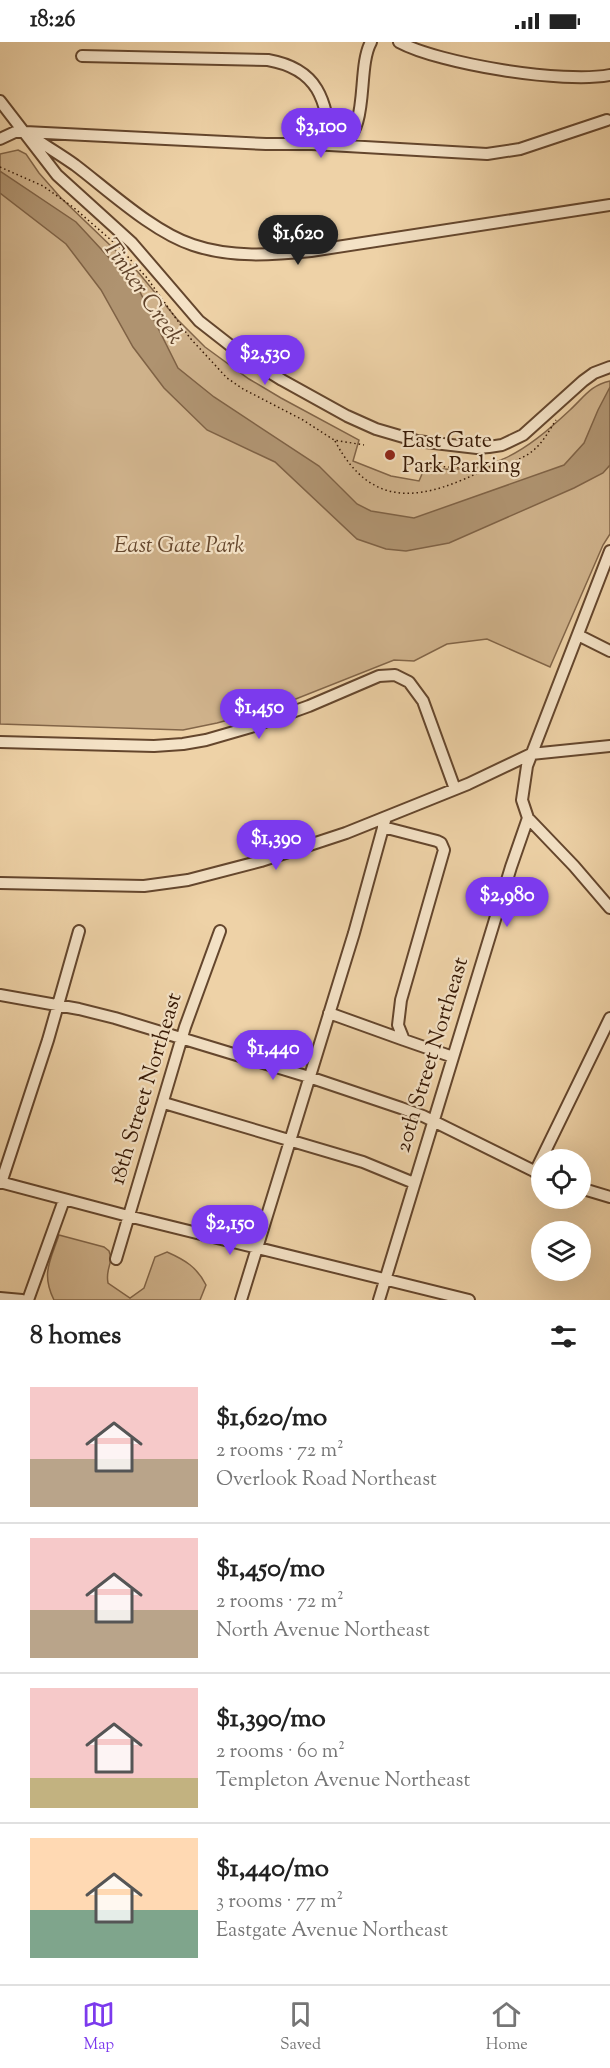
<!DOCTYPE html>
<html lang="en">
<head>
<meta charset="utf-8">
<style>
  body { margin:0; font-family:"Sorts Mill Goudy",serif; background:#f6f6f6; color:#222; height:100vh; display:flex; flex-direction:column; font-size:22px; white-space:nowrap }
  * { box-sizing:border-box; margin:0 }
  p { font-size:20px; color:#767676 }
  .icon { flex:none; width:33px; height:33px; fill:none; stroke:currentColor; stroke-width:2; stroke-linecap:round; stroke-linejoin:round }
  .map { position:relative; height:1258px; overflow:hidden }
  .drawer { display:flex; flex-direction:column; background:#fff; flex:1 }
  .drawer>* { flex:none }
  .buttons { position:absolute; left:531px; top:1107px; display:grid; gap:12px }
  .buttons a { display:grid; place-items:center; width:60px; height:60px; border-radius:50%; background:#fff; box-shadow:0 6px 24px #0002; font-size:30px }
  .price { position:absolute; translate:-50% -51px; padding:0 14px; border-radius:21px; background:#7c3aed; color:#fff; font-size:20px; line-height:39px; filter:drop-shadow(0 2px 3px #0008) }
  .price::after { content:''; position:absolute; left:50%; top:36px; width:18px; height:14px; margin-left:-9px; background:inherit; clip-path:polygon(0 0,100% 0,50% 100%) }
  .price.on { background:#222; color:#fff }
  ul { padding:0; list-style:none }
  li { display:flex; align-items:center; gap:18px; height:150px; padding:0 30px }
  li+li { border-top:2px solid #e0e0e0 }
  li span { display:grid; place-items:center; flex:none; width:168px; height:120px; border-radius:0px; color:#555 }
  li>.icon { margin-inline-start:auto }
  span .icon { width:72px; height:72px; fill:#fffc; stroke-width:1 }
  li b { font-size:26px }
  h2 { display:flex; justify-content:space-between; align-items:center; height:72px; padding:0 30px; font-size:26px }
  .status { display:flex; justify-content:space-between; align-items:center; height:42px; padding:0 30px; background:#fff; direction:ltr }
  .status svg { height:16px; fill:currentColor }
  .tab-bar { display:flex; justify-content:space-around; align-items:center; height:84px; border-top:2px solid #e0e0e0; background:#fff; font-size:16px; color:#767676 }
  .tab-bar a { display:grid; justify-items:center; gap:3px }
  .tab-bar .on { color:#7c3aed }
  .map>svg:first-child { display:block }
  .green { fill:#cfb28b; stroke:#826548; stroke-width:1.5 }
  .water { fill:#af9370; stroke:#7f6245; stroke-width:1.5 }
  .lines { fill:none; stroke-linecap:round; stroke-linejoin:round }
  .minor-casing { stroke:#64462d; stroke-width:14 }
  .path { stroke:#361804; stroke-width:1.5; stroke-dasharray:1.5 3; stroke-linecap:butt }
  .minor { stroke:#f4e2c6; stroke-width:10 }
  .poi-dot { fill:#8f2418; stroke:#f4e2c6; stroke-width:2 }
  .labels { text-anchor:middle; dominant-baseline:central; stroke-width:4.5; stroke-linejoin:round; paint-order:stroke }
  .poi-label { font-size:22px; fill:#361804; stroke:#f4e2c6; text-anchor:start }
  .park-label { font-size:22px; font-style:italic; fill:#64462c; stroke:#f4e2c6 }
  .street-label { font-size:22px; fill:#361804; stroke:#f4e2c6 }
  .water-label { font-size:24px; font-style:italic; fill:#60432a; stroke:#f4e2c6 }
</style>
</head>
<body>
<div class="status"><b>18:26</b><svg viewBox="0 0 49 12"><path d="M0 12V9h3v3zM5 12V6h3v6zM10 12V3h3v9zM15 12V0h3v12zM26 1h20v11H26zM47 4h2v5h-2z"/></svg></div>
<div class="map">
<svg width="610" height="1258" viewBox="0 0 610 1258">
  <rect width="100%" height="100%" fill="#eed2a7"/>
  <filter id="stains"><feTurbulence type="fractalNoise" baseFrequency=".00333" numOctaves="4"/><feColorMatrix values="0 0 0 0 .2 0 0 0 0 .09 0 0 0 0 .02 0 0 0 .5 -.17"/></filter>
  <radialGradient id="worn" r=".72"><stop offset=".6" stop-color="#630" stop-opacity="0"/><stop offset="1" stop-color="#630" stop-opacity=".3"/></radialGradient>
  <path class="green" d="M 18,108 L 26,112 L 39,131 L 61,156 L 138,230 L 177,277 L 205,305 L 249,337 L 281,356 L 359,398 L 353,419 L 391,434 L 419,439 L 425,425 C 489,436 525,410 570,368 C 584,355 591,343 610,339 L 610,492 L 603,503 L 550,625 L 487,597 L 447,602 L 414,619 L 394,618 L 273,666 L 217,681 L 183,688 L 0,682 L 0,112 Z
    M 59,1193 L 104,1205 L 109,1209 C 114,1222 105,1226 108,1241 L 130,1256 L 144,1246 L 155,1215 L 167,1210 C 185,1218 197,1225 206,1243 L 200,1258 L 54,1258 C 41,1232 50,1219 59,1193 Z"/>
  <path class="water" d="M 0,129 L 76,180 L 139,248 L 178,326 L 214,355 L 319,424 L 357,462 L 371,469 L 414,476 L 564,423 L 584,401 L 598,368 L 610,345 L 610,423 L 603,431 L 574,446 L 449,501 L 406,509 L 386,507 L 357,497 L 275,420 L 207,388 L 164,346 L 133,305 L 101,248 L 66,202 L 0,151 Z"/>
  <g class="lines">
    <g class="minor-casing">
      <path id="minor" d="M 399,0 C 440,22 564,42 610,33
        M 82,14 L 268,18 C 319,27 326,58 331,103
        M 0,59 L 57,133 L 132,201 L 199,279 L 245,315 L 282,338 L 347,374 L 376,387 L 417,399 L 477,406 L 489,405 L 502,403 L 523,393 L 583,339 L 594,331 L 610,325
        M 33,95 C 47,105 61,113 75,123 C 108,148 153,190 193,203 C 231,216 272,213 311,209 L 610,163
        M 0,97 L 15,90 L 25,90 L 266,102 L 312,102 L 487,112 L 520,107 L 607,78
        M 339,103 C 371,90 356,27 371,0
        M 578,593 L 610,609
        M 0,700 L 154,704 L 183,702 L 206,698 L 251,685 L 309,664 L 379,634 L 395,633 L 409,640 L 423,659 L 455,747
        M 528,776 L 574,824 L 610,866
        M 383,785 L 437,799 L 441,801 L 444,808 L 401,958 L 398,983 L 404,998 L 453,1015
        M 0,841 L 144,844 L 188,838 L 261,819 L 346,791 L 468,742 L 531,712 L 610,704
        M 0,953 L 79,967 L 115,976 L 309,1035 L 401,1066 L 423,1074 L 542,1133
        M 329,971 L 404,998
        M 164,1061 L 363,1120 L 414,1141
        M 535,1130 L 610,976
        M 0,1140 L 128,1174 L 469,1258
        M 1,1141 L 48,998 L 79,889
        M 580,1146 L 610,1155
        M 116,1217 L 185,985 L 220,889
        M 0,1256 L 22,1258
        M 28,1258 L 64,1158
        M 241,1258 L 354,891 L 386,775
        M 379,1258 L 511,825 L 528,776 L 522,758 L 527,724 L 610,509"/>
    </g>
    <path class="path" d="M 0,125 L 43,144 L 73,165 L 119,205 L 147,236 L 190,296 L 227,336 L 243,347 L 303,378 L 334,398 L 364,403
      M 335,399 C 373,471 426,457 488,426
      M 417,421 C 453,427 509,433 537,405 C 545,397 550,387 556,378"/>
    <use href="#minor" class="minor"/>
  </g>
  <circle class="poi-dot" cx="390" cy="413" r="6"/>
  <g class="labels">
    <g class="poi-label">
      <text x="402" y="400">East Gate<tspan x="402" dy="25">Park Parking</tspan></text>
    </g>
    <g class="park-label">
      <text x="179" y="505">East Gate Park</text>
    </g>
    <g class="street-label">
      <text transform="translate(433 1013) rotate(-73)">20th Street Northeast</text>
      <text transform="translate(147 1047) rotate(-73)">18th Street Northeast</text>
    </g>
    <g class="water-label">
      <text transform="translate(142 250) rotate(55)">Tinker Creek</text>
    </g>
  </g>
  <rect width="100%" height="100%" filter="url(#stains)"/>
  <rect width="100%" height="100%" fill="url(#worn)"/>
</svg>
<div class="buttons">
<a><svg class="icon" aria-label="locate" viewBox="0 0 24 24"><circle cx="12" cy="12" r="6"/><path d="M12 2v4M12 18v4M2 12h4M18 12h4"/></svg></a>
<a><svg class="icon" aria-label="layers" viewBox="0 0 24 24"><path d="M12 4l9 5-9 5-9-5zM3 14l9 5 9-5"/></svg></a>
</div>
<b class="price" style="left:321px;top:117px">$3,100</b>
<b class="price on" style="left:298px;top:224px">$1,620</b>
<b class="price" style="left:265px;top:344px">$2,530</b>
<b class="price" style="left:259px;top:698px">$1,450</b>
<b class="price" style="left:276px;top:829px">$1,390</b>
<b class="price" style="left:507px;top:886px">$2,980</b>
<b class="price" style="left:273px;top:1039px">$1,440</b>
<b class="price" style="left:230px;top:1214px">$2,150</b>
</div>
<section class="drawer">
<h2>8 homes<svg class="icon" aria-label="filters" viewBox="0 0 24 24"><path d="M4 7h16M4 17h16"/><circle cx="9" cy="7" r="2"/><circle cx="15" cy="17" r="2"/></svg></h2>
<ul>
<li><span style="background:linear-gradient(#f6c9c9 60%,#b9a48a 0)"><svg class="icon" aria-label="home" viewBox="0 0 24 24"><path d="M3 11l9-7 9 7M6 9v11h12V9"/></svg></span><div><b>$1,620/mo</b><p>2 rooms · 72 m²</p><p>Overlook Road Northeast</p></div></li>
<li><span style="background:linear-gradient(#f6c9c9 60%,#b9a48a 0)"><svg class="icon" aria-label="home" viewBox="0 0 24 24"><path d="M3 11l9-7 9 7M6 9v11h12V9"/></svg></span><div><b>$1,450/mo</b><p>2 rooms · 72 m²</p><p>North Avenue Northeast</p></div></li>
<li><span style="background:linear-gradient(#f6c9c9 75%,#c2b280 0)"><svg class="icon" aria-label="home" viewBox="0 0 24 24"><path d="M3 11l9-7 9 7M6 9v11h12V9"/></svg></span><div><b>$1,390/mo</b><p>2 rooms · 60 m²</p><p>Templeton Avenue Northeast</p></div></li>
<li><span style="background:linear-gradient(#ffd9b3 60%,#7fa58c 0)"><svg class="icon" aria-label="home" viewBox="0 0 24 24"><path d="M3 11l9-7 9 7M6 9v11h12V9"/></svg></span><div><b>$1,440/mo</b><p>3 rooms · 77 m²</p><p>Eastgate Avenue Northeast</p></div></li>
</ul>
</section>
<nav class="tab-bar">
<a class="on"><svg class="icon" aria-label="map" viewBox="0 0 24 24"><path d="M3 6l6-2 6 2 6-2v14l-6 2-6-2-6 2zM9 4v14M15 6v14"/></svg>Map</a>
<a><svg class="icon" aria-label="saved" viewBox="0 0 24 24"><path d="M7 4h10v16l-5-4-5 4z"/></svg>Saved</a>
<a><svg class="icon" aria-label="home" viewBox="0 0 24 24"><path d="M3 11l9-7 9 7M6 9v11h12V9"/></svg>Home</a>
</nav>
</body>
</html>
